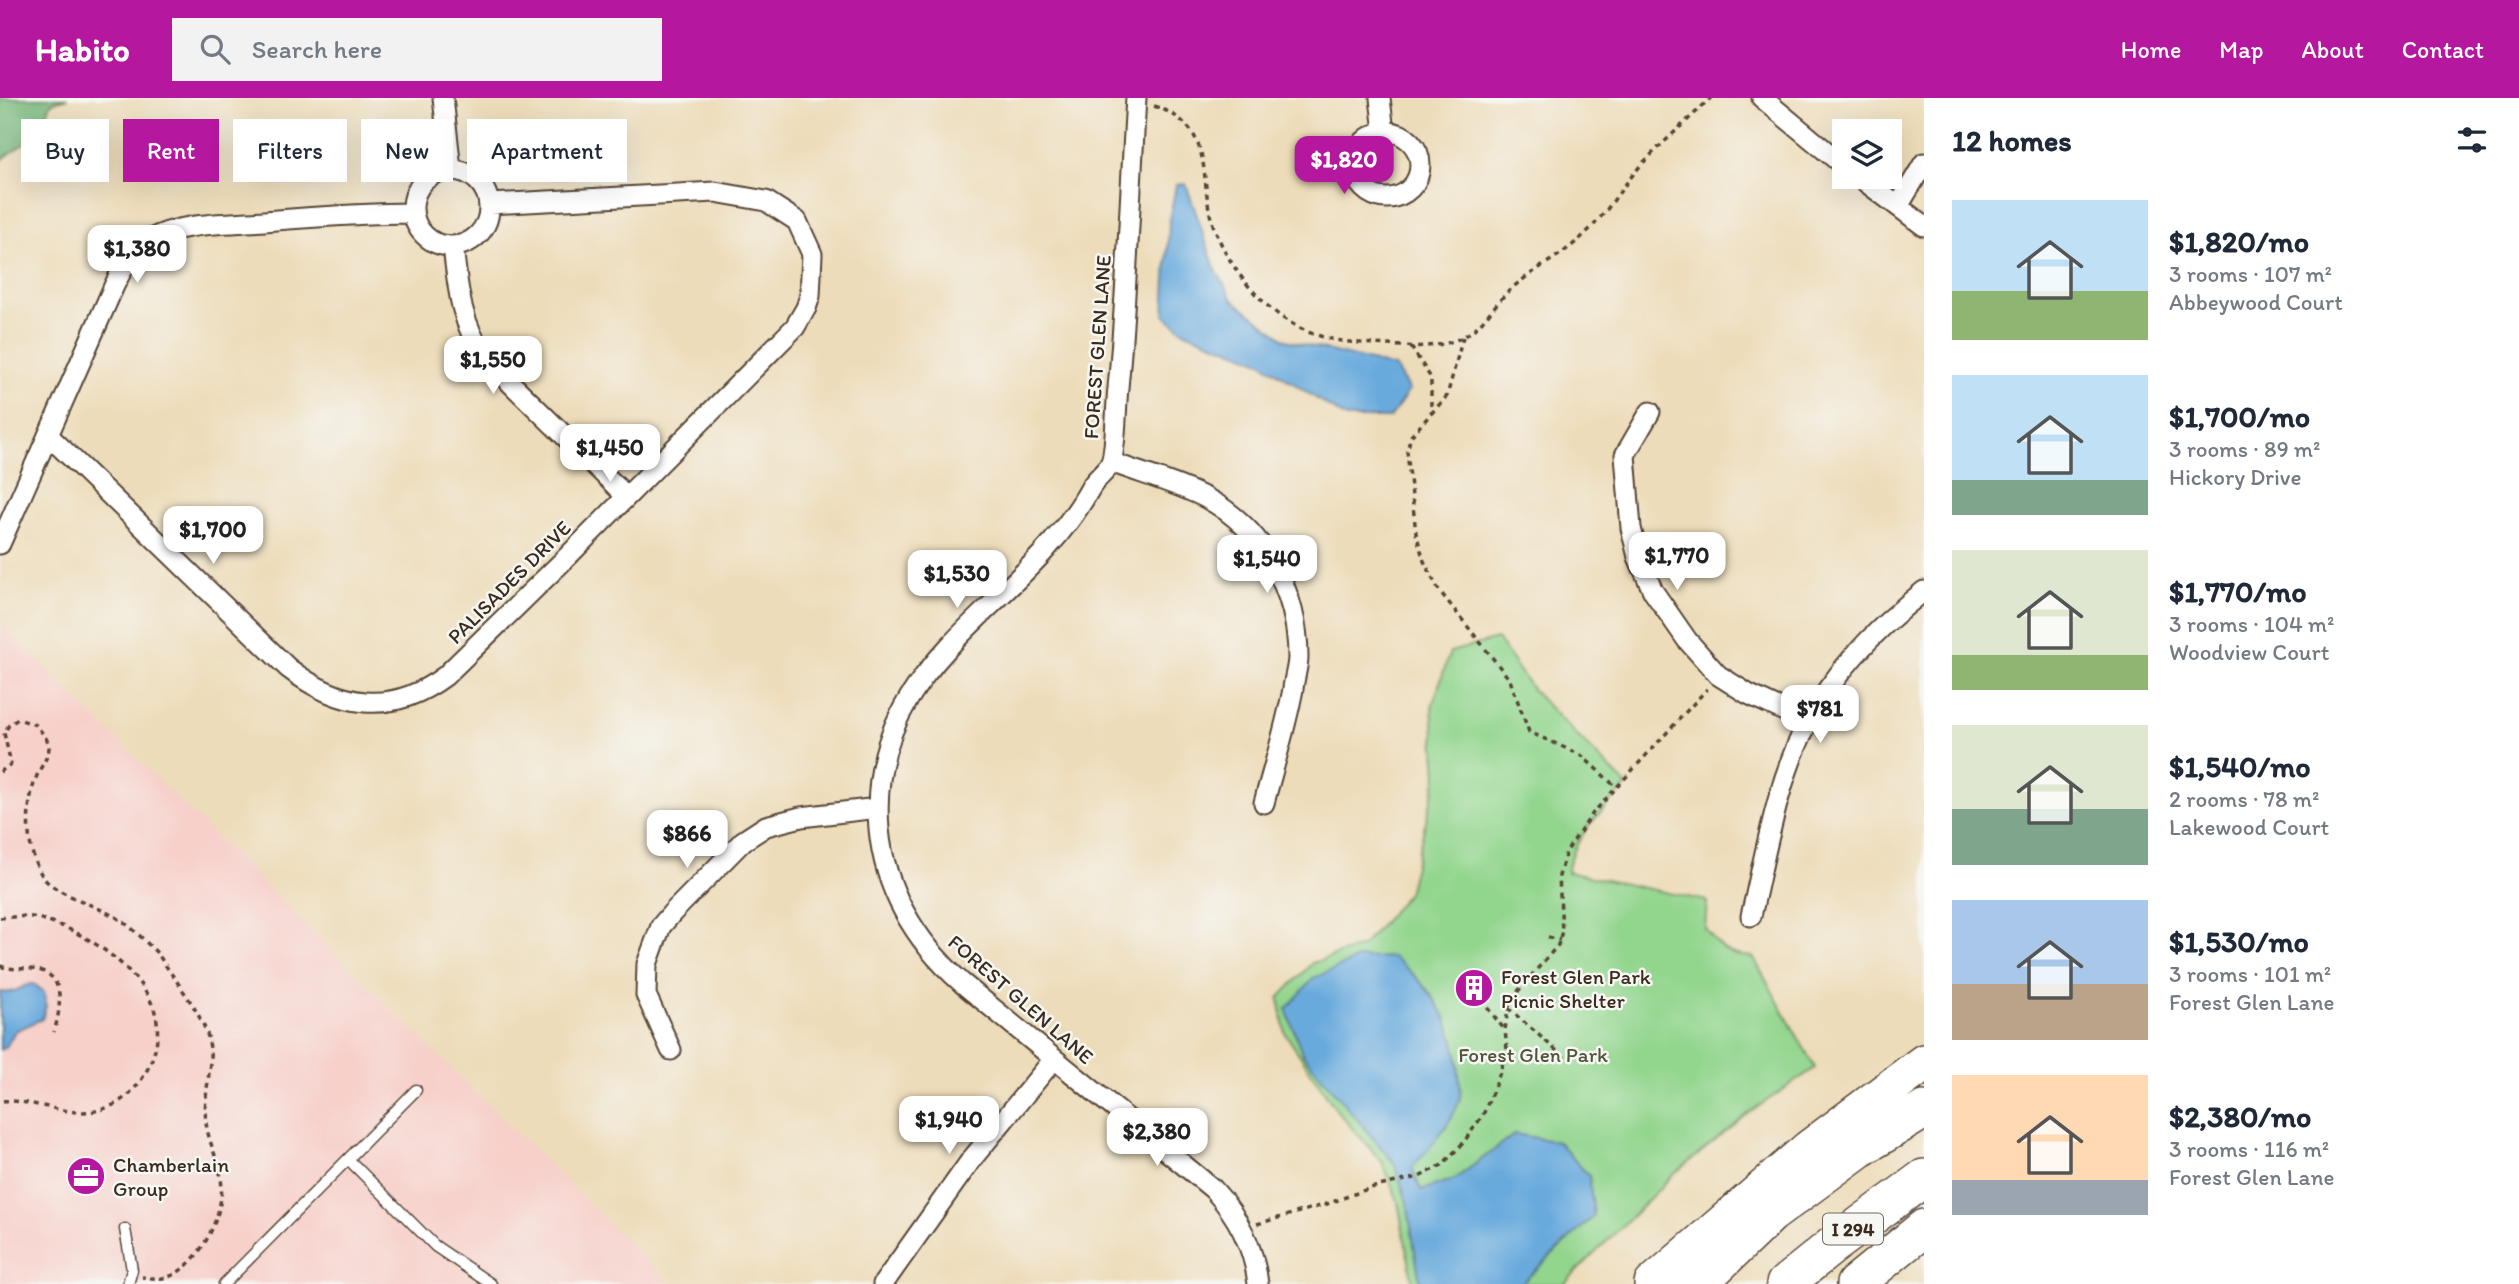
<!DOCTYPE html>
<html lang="en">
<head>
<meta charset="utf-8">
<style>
  body { margin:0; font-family:Itim,sans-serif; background:#f2f2f3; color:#1f2937; height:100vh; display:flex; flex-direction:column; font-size:26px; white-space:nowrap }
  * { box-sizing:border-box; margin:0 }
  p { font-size:23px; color:#747a83 }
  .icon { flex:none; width:38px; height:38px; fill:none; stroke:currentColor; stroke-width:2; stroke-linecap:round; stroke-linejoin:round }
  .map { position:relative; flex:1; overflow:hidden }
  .panel { display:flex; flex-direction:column; background:#fff; width:595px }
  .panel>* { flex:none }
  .top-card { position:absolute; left:21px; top:21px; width:665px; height:63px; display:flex; gap:14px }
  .tools { position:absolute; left:1832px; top:21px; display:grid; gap:14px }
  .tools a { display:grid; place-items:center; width:70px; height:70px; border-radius:0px; background:#fff; box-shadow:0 7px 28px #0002; font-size:35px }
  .price { position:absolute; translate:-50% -60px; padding:0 16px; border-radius:14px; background:#fff; color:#222; font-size:23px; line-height:46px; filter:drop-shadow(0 2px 4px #0008) }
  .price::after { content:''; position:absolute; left:50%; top:42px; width:21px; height:16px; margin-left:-10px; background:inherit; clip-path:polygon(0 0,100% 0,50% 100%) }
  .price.active { background:#b5179e; color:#fff }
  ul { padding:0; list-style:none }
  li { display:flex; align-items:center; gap:21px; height:175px; padding:0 28px }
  li span { display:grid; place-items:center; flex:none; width:196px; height:140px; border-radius:0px; color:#555 }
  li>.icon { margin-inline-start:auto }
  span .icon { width:84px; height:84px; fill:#fffc; stroke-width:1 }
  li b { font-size:30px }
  h2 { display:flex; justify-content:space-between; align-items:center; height:84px; padding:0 28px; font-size:30px }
  .pill { padding:0 24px; border-radius:0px; background:#fff; box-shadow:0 7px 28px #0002; font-size:24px; line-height:63px }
  .pill.active { background:#b5179e; color:#fff }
  header { display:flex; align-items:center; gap:42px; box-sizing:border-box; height:98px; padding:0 35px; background:#b5179e; color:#fff }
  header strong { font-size:33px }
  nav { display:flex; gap:38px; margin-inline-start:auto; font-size:24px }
  .search { width:490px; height:63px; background:#f2f2f3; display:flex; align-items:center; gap:18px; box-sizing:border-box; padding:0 24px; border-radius:0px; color:#747a83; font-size:26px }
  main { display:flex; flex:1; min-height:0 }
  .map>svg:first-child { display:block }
  .built { fill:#f7d0ca }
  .green { fill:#92d58d; stroke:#668056; stroke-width:2 }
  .forest { fill:#75b678; stroke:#58704b; stroke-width:2 }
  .water { fill:#69aadd; stroke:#526a7e; stroke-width:2 }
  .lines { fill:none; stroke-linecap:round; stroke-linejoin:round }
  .service-casing { stroke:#564535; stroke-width:13 }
  .minor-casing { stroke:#564535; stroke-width:23 }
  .motorway-casing { stroke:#564535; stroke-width:40 }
  .path { stroke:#564535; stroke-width:3.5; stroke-dasharray:5 5; stroke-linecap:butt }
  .service { stroke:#fff; stroke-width:10 }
  .minor { stroke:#fff; stroke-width:19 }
  .motorway { stroke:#fff; stroke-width:37 }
  .labels { text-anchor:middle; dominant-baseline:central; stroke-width:5; stroke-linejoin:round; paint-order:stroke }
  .shield { fill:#f6f6f2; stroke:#73675e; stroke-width:2 }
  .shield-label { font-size:19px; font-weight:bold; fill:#3b2a1e }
  .street-label { font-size:21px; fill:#3b2a1e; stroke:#f6f6f2 }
  .poi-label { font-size:21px; fill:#3b2a1e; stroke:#f6f6f2; text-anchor:start }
  .park-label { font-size:21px; fill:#51553a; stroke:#f6f6f2 }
</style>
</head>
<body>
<header>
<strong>Habito</strong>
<div class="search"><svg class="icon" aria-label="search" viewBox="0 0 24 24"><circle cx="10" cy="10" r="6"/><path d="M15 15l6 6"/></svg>Search here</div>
<nav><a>Home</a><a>Map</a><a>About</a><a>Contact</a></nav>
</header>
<main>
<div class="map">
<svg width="1924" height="1186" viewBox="0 0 1924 1186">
  <rect width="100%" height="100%" fill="#f6f6f2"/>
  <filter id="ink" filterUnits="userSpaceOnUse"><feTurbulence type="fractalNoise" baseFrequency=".0143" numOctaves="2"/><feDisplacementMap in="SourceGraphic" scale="14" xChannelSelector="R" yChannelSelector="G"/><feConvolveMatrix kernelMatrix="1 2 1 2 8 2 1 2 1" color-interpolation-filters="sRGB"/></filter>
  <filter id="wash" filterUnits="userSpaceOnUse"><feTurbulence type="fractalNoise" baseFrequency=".00686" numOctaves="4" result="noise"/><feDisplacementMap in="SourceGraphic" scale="28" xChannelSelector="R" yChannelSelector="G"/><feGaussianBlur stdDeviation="1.57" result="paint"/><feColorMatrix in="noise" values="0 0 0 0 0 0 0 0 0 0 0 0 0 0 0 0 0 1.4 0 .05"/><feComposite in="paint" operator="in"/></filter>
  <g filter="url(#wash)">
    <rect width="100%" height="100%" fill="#eddcb9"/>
    <path class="built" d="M 0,526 L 670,1186 L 0,1186 Z"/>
    <path class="green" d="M 1497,541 L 1535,595 L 1627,688 C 1600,714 1575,736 1567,774 L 1707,803 L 1705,830 C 1721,851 1726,858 1753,859 L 1815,970 L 1753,1012 L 1673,1077 L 1564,1186 L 1413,1186 L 1398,1104 L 1383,1065 L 1337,1013 L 1285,935 L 1279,900 L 1312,865 L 1363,848 L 1408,795 L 1437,679 L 1432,609 L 1450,554 Z"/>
    <path class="forest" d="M 0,0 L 68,0 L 51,5 L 42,32 L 0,63 Z"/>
    <path class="water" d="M 1186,86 L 1215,170 L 1232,201 L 1286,242 L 1395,269 L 1409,292 L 1390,320 L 1346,320 L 1261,264 L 1185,234 L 1164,217 L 1169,125 L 1176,87 Z
      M 1393,859 C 1433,890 1457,926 1459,977 C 1460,985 1462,996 1459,1004 C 1449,1029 1430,1049 1412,1070 L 1421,1092 L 1455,1081 L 1515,1036 L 1558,1044 L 1589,1078 L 1594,1118 L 1521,1186 L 1420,1186 L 1407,1104 L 1394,1065 L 1303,957 L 1286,911 L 1314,880 L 1359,860 Z
      M 34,886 L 44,894 L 46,908 L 42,921 L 15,933 L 6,949 L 0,952 L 0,894 C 16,897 22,886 34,886 Z"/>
  </g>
  <g filter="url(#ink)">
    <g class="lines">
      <g class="service-casing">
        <path id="service" d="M 348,1061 L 416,992
          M 125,1131 L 132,1172 L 128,1186
          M 224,1186 L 348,1061 L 435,1148 L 491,1186"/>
      </g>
      <g class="minor-casing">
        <path id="minor" d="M 443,0 L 451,71
          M 1136,0 C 1130,97 1127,194 1118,290 C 1116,306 1116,352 1111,364 C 1108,373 1096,380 1091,389 C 1022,515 865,561 879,731 C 885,794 916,844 962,885 L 1213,1091 C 1238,1118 1254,1149 1258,1186
          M 1380,0 L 1384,34
          M 1762,0 L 1844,68
          M1354 67a33 33 0 1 1 66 0a33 33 0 1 1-66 0Z
          M413 110a38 38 0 1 1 76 0a38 38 0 1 1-76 0Z
          M 1859,79 L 1924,128
          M 1899,107 L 1924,65
          M 453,148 C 458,191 460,223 485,260 L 626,398
          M 1650,314 L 1625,357 L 1631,430 L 1638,459 L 1653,493 L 1687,542 L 1718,577 L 1748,596 L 1808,624
          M 49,338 L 288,570 C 339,609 390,619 445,578 L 565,461 L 795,229 L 806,210 L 810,198 L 812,156 L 797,123 L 766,103 L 715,94 L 489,106
          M 1111,364 C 1142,376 1177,385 1206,400 C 1264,431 1298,494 1298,559 C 1298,569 1294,580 1293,591 C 1286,629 1274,667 1264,705
          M 0,446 L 114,188 C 123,170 131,152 149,142 C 179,124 230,126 264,123 C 314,119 364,115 413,115
          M 1751,818 C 1766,754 1777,683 1808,624 C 1835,572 1878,529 1924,493
          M 671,952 L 646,897 L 647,866 L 661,828 L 673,814 L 743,743 L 766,728 L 801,719 L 878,710
          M 883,1186 L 971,1062 L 1054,961"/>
      </g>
      <g class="motorway-casing">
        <path id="motorway" d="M 1653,1186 L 1809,1051 L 1924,965
          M 1698,1186 L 1771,1116 L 1859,1051 L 1924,1012
          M 1785,1186 L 1832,1148 L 1924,1080
          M 1855,1186 L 1924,1130"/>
      </g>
      <path class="path" d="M 1154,8 C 1220,30 1196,84 1215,132 C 1233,177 1272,224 1320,238 C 1341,245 1366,245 1388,247 C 1412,249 1444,251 1466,237 C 1483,227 1495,205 1510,192 C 1533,171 1563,158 1586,135 C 1608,114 1622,88 1642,66 C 1664,43 1688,22 1711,0
        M 1463,239 L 1447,298 L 1411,338 L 1407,353 L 1416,435 L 1424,463 L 1438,491 L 1510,582 L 1529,634 L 1581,657 L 1616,689
        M 1411,249 L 1431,280 L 1431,314
        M 0,674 L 11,666 L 4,635 L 9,627 L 18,621 L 36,627 C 41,634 49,641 49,650 C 48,661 40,669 36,680 C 25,709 25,752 43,779 C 54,796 103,809 122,823 C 135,832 147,845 158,856 C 174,881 195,906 206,933 C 217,961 202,994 206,1024 C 208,1043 218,1061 221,1080 C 226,1112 203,1162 173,1177 C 163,1182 153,1180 142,1179
        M 0,820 C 10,819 22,818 32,819 C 77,827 141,869 155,914 C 160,930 157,951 150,966 C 142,984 129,1000 111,1008 C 75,1025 36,1000 0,1003
        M 1548,839 L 1560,842
        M 0,868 C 13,873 25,869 38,872 C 67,878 60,914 54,934
        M 1475,894 L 1504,931
        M 1508,910 L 1566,961
        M 1257,1126 L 1327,1106 L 1370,1090 L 1419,1079 L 1442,1067 L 1463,1045 L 1483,1017 L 1499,977 L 1507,952 L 1505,932 L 1508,910 L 1519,892 L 1558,847 L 1562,833 L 1559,778 L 1566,754 L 1593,715 L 1707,591"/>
      <use href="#service" class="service"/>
      <use href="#minor" class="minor"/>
      <use href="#motorway" class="motorway"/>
    </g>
  </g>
  <defs>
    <g id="building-disc" transform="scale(2.0125)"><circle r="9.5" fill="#b5179e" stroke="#f6f6f2"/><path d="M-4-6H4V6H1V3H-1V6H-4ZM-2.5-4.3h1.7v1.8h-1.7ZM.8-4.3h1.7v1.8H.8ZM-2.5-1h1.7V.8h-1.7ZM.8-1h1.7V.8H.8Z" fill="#fff"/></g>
    <g id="office-disc" transform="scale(2.0125)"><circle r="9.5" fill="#b5179e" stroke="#f6f6f2"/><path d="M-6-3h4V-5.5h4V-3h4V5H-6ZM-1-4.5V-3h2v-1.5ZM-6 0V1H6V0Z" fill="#fff"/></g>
  </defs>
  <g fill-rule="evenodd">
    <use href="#building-disc" x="1474" y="890"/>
    <use href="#office-disc" x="86" y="1078"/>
  </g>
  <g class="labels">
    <rect class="shield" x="1823" y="1115.5" width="60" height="31" rx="5"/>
    <g class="shield-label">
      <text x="1853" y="1131">I 294</text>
    </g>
    <g class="street-label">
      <text transform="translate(1097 249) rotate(-86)">FOREST GLEN LANE</text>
      <text transform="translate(509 484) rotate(-45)">PALISADES DRIVE</text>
      <text transform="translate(1021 901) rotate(41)">FOREST GLEN LANE</text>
    </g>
    <g class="poi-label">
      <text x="1501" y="878">Forest Glen Park<tspan x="1501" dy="24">Picnic Shelter</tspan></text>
      <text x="113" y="1066">Chamberlain<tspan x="113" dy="24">Group</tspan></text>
    </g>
    <g class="park-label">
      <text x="1533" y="956">Forest Glen Park</text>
    </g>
  </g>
</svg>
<div class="tools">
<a><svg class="icon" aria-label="layers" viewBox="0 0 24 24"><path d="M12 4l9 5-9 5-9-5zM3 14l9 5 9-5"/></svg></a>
</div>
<b class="price active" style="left:1344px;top:98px">$1,820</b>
<b class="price" style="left:137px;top:187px">$1,380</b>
<b class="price" style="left:493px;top:298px">$1,550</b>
<b class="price" style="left:610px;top:386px">$1,450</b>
<b class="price" style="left:213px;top:468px">$1,700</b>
<b class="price" style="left:1677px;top:494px">$1,770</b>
<b class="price" style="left:1267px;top:497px">$1,540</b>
<b class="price" style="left:957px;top:512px">$1,530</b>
<b class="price" style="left:1820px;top:647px">$781</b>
<b class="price" style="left:687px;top:772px">$866</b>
<b class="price" style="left:949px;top:1058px">$1,940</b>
<b class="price" style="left:1157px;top:1070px">$2,380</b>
<div class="top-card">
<a class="pill">Buy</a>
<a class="pill active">Rent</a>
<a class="pill">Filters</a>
<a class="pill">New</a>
<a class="pill">Apartment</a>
</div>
</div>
<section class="panel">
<h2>12 homes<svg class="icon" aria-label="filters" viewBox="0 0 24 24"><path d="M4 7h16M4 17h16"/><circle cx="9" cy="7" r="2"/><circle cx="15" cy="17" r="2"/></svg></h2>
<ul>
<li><span style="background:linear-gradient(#bfe0f5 65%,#8fb573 0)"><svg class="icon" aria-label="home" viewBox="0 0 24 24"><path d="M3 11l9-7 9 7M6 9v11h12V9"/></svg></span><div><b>$1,820/mo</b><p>3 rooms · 107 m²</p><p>Abbeywood Court</p></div></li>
<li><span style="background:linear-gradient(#bfe0f5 75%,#7fa58c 0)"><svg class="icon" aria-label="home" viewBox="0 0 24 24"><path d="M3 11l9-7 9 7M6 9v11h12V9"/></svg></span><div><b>$1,700/mo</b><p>3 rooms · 89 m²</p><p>Hickory Drive</p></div></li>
<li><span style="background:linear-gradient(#dfe7d0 75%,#8fb573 0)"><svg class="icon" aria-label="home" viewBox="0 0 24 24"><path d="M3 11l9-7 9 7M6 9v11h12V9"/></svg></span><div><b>$1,770/mo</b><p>3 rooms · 104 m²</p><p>Woodview Court</p></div></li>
<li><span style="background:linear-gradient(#dfe7d0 60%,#7fa58c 0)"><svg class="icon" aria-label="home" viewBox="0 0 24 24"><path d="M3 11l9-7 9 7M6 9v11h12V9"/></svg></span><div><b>$1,540/mo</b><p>2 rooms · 78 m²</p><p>Lakewood Court</p></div></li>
<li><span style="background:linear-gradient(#a9c7e8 60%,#b9a48a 0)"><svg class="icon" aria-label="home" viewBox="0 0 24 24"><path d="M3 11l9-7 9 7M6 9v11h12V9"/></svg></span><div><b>$1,530/mo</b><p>3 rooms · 101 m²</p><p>Forest Glen Lane</p></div></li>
<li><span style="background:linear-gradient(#ffd9b3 75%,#9aa5b1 0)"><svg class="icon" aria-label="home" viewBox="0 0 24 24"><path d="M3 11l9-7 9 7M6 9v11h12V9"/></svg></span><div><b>$2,380/mo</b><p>3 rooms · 116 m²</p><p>Forest Glen Lane</p></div></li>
</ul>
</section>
</main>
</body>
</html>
